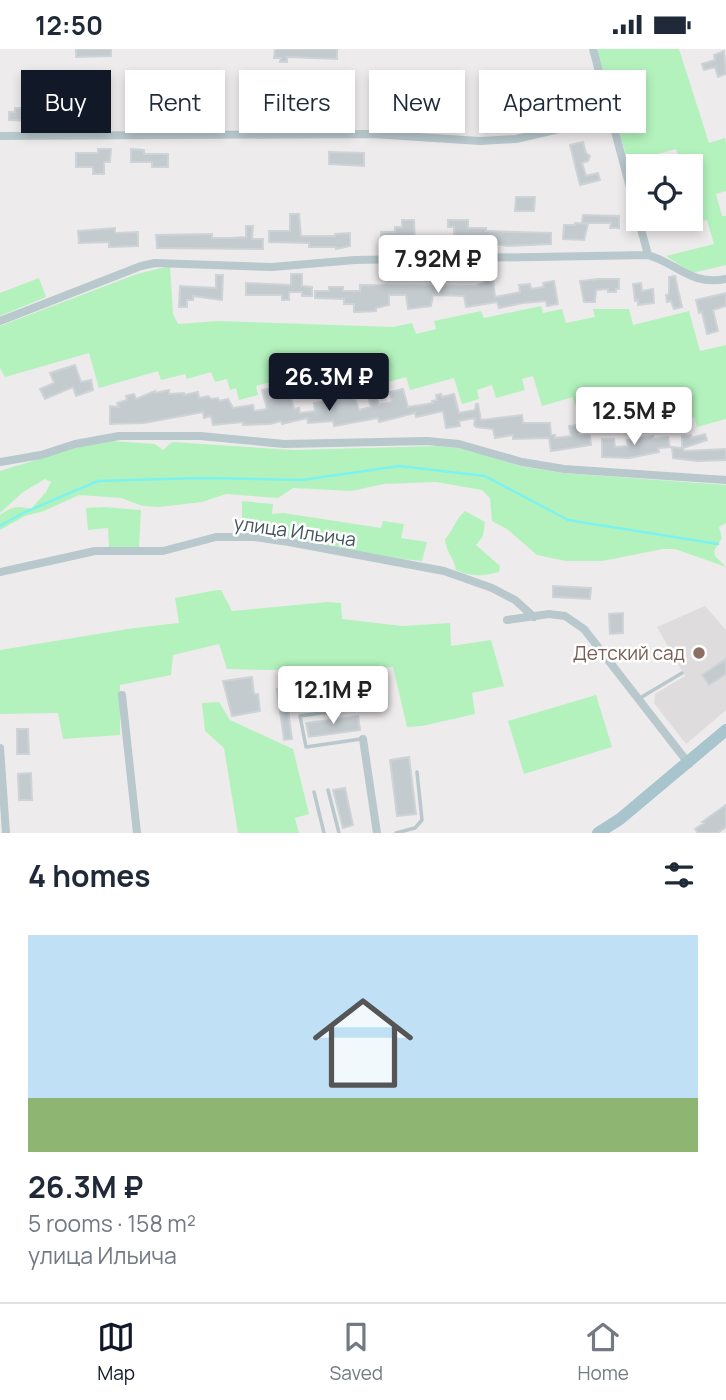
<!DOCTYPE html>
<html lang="en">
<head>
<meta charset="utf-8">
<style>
  body { margin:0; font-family:Manrope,sans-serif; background:#f6f6f7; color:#1f2937; height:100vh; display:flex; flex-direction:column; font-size:26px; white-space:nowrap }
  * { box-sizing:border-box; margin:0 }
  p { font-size:23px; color:#747a83 }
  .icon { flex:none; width:38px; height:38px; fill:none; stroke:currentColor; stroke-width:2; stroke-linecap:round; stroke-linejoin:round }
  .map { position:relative; height:784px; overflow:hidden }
  .drawer { display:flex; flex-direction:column; background:#fff; flex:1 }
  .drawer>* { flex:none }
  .guide { position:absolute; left:21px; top:21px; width:684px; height:63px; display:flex; gap:14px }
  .fabs { position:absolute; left:626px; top:105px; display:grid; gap:14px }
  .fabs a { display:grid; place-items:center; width:77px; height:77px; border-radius:0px; background:#fff; box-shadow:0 4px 10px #0003; font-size:35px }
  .price { position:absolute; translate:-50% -60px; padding:0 16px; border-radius:7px; background:#fff; color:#222; font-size:23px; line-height:46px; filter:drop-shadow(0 2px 4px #0008) }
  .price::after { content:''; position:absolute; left:50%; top:42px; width:21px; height:16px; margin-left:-10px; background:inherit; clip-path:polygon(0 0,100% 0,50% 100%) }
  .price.selected { background:#111827; color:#fff }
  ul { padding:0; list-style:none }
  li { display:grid; align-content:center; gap:14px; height:371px; padding:0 28px }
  li span { display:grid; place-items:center; height:217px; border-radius:0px; color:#555 }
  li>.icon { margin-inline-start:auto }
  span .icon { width:126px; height:126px; fill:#fffc; stroke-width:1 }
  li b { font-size:30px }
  h2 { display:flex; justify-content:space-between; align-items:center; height:84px; padding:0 28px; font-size:30px }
  .chip { padding:0 24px; border-radius:0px; background:#fff; box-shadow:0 4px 10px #0003; font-size:24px; line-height:63px }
  .chip.selected { background:#111827; color:#fff }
  .status { display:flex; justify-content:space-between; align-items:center; height:49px; padding:0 35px; background:#fff; direction:ltr }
  .status svg { height:19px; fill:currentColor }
  .tab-bar { display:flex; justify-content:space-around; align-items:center; height:98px; border-top:2px solid #e0e1e3; background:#fff; font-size:19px; color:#747a83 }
  .tab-bar a { display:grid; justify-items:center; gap:4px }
  .tab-bar .selected { color:#111827 }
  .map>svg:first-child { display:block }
  .education { fill:#dfdcde }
  .green { fill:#b3f2bd }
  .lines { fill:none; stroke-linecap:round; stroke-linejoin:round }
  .stream { stroke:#7df2ef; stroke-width:2.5 }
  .building { fill:#c4cbcf; stroke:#ced3d8; stroke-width:2 }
  .lane { stroke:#b8c8cc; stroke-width:3.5 }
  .street { stroke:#b8c8cc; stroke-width:8 }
  .primary { stroke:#a8c4cd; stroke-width:12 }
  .education-dot { fill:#8d6e63; stroke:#fff; stroke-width:2.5 }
  .labels { text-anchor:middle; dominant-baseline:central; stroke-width:5; stroke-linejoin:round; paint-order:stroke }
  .street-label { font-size:19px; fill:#42545a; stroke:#fff }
  .education-label { font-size:19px; fill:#785e54; stroke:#fff; text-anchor:end }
</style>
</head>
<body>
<div class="status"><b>12:50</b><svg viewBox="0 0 49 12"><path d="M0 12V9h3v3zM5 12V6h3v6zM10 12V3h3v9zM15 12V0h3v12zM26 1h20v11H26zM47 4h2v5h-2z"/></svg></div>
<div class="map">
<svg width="726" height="784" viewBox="0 0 726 784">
  <rect width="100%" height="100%" fill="#eeebec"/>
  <path class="education" d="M 705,557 L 726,581 L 726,661 L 686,695 L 654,654 L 655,645 L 685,627 L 657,578 Z"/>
  <path class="green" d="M 596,0 L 679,0 L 709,94 L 725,89 L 726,94 L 726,142 L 716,145 L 722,167 L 726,167 L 726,216 L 692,224 L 666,207 L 714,195 L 707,171 L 697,173 L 691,153 L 691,117 L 681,117 L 676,100 L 628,113 Z
    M 170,217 L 173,265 L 178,275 L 219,272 L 393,278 L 412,274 L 416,285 L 436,280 L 434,272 L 481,262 L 484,269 L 541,257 L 543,264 L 562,260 L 566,274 L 595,268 L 593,260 L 629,260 L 633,276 L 689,262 L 700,302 L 726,296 L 726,370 L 697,378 L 694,368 L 653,379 L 649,365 L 614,375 L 609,361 L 594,365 L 591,358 L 577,362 L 573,348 L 542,357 L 533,327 L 522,330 L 525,341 L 496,349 L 492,336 L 477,341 L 479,350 L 462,355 L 454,329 L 410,341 L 406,328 L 359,341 L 354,324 L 317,334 L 319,342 L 296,348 L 290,328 L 256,337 L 258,346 L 239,351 L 236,339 L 230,341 L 227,330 L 215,333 L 211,323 L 187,330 L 185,325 L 161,331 L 158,322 L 99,339 L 89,304 L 5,328 L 0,319 L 0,277 L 137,225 Z
    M 39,229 L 46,248 L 0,267 L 0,244 Z
    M 112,392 L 155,395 L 163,401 L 172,393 L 294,401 L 438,397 L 465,400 L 524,418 L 563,424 L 726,436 L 726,474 L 719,478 L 722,489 L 714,502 L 715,507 L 726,518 L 675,500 L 663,500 L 602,512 L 566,512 L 537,506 L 507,480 L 492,472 L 490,449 L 482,441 L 436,433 L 384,435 L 351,442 L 293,439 L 278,449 L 226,445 L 202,453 L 159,458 L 143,457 L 121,449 L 79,446 L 44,462 L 25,467 L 0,481 L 0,466 C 11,458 17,456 31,460 L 46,443 L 51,433 L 45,430 L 23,443 L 0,464 L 0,422 L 88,395 Z
    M 242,452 L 273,455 L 272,465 L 283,464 L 381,479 L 383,472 L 404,475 L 401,489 L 427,493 L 422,512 L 344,504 L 283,490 L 274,484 L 242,482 Z
    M 104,458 L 141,461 L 139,499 L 109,499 L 108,479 L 88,481 L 86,459 Z
    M 465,462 L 485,473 L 483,487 L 476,496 L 500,517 L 499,523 C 485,527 469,528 456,521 C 454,509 446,503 445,490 C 454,481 455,470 465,462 Z
    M 217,541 L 221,541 L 232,562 L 327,553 L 341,554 L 342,570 L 402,577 L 450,574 L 451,597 L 491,591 L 504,637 L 472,644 L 475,665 L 422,677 L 407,678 L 393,618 L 265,621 L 227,620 L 219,595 L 173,606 L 171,626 L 120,636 L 120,686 L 63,690 L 58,664 L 0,665 L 0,601 L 134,579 L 179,574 L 175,549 Z
    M 596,646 L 612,698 L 524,725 L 508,672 Z
    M 219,653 L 230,671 L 293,700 L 309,765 L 295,769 L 299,784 L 238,784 L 224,699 L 205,682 L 202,654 Z"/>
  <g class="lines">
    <path class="stream" d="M 0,477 L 23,464 L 98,432 L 200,429 L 302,431 L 399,417 L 485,427 L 568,471 L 718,495"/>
  </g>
  <path class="building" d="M 76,0 L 111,0 L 111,7 L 76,8 Z
    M 275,0 L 337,0 L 337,10 L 287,8 L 287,13 L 280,13 L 281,9 L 274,9 Z
    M 724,2 L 726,25 L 718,28 L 715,18 L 704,21 L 702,15 L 715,11 L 714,6 Z
    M 15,59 L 31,59 L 31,72 L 9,71 L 9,63 L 15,63 Z
    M 583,93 L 586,104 L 590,107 L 588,112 L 582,114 L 586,127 L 598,124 L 600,131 L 580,136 L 570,96 Z
    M 98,100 L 111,100 L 110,113 L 104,113 L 104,125 L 93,125 L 93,118 L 76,118 L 76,104 L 98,104 Z
    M 131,100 L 144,101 L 144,105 L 168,105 L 168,118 L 152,118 L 152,113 L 131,113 Z
    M 329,103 L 364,104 L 364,117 L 329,115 Z
    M 516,148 L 535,148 L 534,162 L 515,162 Z
    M 290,165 L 299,165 L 301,187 L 335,187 L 335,185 L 350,184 L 350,197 L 336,200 L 336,198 L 309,198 L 309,194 L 269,193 L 269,182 L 290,182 Z
    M 583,166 L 619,167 L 619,179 L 610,179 L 611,174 L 582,174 Z
    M 402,171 L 414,171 L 415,198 L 381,198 L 381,183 L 395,183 L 395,178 L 402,178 Z
    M 448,171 L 468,171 L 468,179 L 486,179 L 486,182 L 551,184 L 551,195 L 508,197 L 495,195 L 495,193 L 454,193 L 454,178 L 448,178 Z
    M 575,174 L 588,175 L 584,191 L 563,190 L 564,176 L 575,176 Z
    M 246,177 L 253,177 L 252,190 L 263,190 L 263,200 L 157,199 L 156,186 L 212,185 L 212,189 L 232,189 L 246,188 Z
    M 115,179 L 115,184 L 138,183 L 138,197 L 109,198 L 109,193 L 79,194 L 78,182 Z
    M 291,225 L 302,225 L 302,237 L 312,238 L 312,247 L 302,247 L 302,243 L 289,243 L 289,251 L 282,251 L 282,246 L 246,246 L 246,234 L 291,236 Z
    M 216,226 L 223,226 L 222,251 L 193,247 L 193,251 L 187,251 L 187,258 L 179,258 L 180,237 L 216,239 Z
    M 675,227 L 682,258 L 674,260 L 671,252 L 667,253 L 666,246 L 669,245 L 669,228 Z
    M 598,230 L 619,230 L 619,240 L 616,240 L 616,243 L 608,243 L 608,240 L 596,241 L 595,253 L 584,253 L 580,232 Z
    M 484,231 L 493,231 L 495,248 L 520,243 L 519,236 L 530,235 L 531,240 L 544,238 L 543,234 L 554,232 L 558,255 L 547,257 L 546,252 L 523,254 L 499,259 L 497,253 L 466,258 L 464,247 L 433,246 L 431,257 L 408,260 L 406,246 L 389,246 L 389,256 L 376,259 L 376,262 L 359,263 L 354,263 L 354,255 L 344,255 L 344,250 L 315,249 L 315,242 L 329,242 L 329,238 L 343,238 L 343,242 L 360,242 L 360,236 L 475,237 L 484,234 Z
    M 641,234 L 642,242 L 653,240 L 654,254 L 638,256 L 638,251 L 635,252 L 633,235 Z
    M 726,244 L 726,257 L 713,261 L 718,282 L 707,285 L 702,263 L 699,264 L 696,251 Z
    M 75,316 L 81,333 L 91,331 L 93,341 L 76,347 L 73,338 L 45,350 L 40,340 L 54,334 L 50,324 Z
    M 343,334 L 345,341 L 351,340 L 353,343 L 359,361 L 371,358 L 367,344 L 374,341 L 379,356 L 392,353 L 390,343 L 403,340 L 408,358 L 433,354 L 432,352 L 437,351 L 436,346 L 441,345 L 442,348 L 454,345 L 459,364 L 475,361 L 476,355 L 478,355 L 481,371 L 522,366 L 523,374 L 550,374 L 551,386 L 555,386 L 555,389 L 571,387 L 569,377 L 577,376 L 579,386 L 590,387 L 591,396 L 551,402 L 549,389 L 513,390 L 513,386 L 495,389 L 493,380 L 476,378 L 474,376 L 475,369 L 459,372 L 460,377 L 446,379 L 443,362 L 416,368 L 415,364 L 379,373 L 378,369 L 334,377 L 333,372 L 308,374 L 307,369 L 282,375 L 281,372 L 270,375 L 243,376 L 243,373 L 213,376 L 211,367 L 204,369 L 203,363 L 144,374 L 110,375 L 110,357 L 119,358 L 117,354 L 127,351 L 126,347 L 134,345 L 136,350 L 155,342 L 155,344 L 169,341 L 169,345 L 184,344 L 184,346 L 198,343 L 199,349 L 208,347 L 211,350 L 218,349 L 219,352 L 228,350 L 233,359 L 253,356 L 254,362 L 267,360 L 262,341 L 268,340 L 270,349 L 290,345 L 294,360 L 299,359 L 300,364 L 315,362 L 314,354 L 326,352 L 322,340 Z
    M 705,385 L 707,391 L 683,399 L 684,402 L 726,400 L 726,411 L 697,412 L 673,409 L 672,398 L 682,399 L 682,387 L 691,386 L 691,389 Z
    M 653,387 L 653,390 L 668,388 L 670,398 L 658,399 L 659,403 L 629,409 L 602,408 L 602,390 L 614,390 L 615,398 L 628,397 L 627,391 Z
    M 553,537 L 591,539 L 590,550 L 553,548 Z
    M 623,564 L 623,584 L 610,585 L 609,565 Z
    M 726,610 L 726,625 L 709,636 L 702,626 Z
    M 252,628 L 254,645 L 258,645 L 260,662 L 232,667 L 223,632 Z
    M 285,639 L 292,690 L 284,691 L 277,640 Z
    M 358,667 L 360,681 L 309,688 L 306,674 Z
    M 17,680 L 28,680 L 29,705 L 17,705 Z
    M 409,708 L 416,765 L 397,767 L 390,711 Z
    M 31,724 L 32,751 L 19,751 L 18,725 Z
    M 345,739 L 353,776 L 343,779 L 333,741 Z
    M 726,756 L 726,778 L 718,784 L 698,784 L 695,780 L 704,774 L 702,773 Z"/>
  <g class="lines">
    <path class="lane" d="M 640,649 L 682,624
      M 351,660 L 300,667 L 306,698 L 361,690
      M 328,741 L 339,784
      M 314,743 L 324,784
      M 396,784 L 415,779 L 422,771 L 417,723"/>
    <path class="street" d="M 593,0 L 648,206
      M 0,87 L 372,85 L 480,92 L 516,90 L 589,73 L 609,64
      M 0,272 L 141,217 L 155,214 L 272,218 L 355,211 L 648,206 C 678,215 691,237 726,230
      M 0,413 L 41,406 L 75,395 L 119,387 L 200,387 L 284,395 L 427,392 L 459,395 L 522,413 L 564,420 L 726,431
      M 0,523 L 95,502 L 163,502 L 216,488 L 254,488 L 289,493 L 444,522 L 492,539 L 515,551 L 534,568
      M 507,571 L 549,565 L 565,567 L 584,580 L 689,715
      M 122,646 L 137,784
      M 363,690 L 377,784
      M 0,699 L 6,784"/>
    <path class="primary" d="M 598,784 L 620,770 L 726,681"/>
  </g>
  <circle class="education-dot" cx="699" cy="604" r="7"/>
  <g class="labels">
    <g class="street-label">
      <text transform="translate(295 482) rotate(8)">улица Ильича</text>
    </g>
    <g class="education-label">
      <text x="685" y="604">Детский сад</text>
    </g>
  </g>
</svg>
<div class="fabs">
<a><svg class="icon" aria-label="locate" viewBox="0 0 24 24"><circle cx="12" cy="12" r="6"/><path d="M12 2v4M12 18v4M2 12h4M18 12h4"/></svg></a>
</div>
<b class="price" style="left:438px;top:246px">7.92M ₽</b>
<b class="price selected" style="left:329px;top:364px">26.3M ₽</b>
<b class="price" style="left:634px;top:398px">12.5M ₽</b>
<b class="price" style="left:333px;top:677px">12.1M ₽</b>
<div class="guide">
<a class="chip selected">Buy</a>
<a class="chip">Rent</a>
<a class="chip">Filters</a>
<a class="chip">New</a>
<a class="chip">Apartment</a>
</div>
</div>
<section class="drawer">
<h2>4 homes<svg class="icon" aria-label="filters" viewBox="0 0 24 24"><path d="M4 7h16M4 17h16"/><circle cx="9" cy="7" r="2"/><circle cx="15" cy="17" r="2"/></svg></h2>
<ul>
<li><span style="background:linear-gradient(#bfe0f5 75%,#8fb573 0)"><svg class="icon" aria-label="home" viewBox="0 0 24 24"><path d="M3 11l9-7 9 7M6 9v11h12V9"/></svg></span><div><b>26.3M ₽</b><p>5 rooms · 158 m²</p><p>улица Ильича</p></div></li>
</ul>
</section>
<nav class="tab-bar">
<a class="selected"><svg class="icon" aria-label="map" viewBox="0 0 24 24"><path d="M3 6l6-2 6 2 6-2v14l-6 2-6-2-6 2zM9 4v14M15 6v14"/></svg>Map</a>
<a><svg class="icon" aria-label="saved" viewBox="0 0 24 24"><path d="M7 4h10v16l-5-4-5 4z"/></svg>Saved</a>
<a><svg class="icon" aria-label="home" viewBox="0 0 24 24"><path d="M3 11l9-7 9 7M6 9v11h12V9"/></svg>Home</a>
</nav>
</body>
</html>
